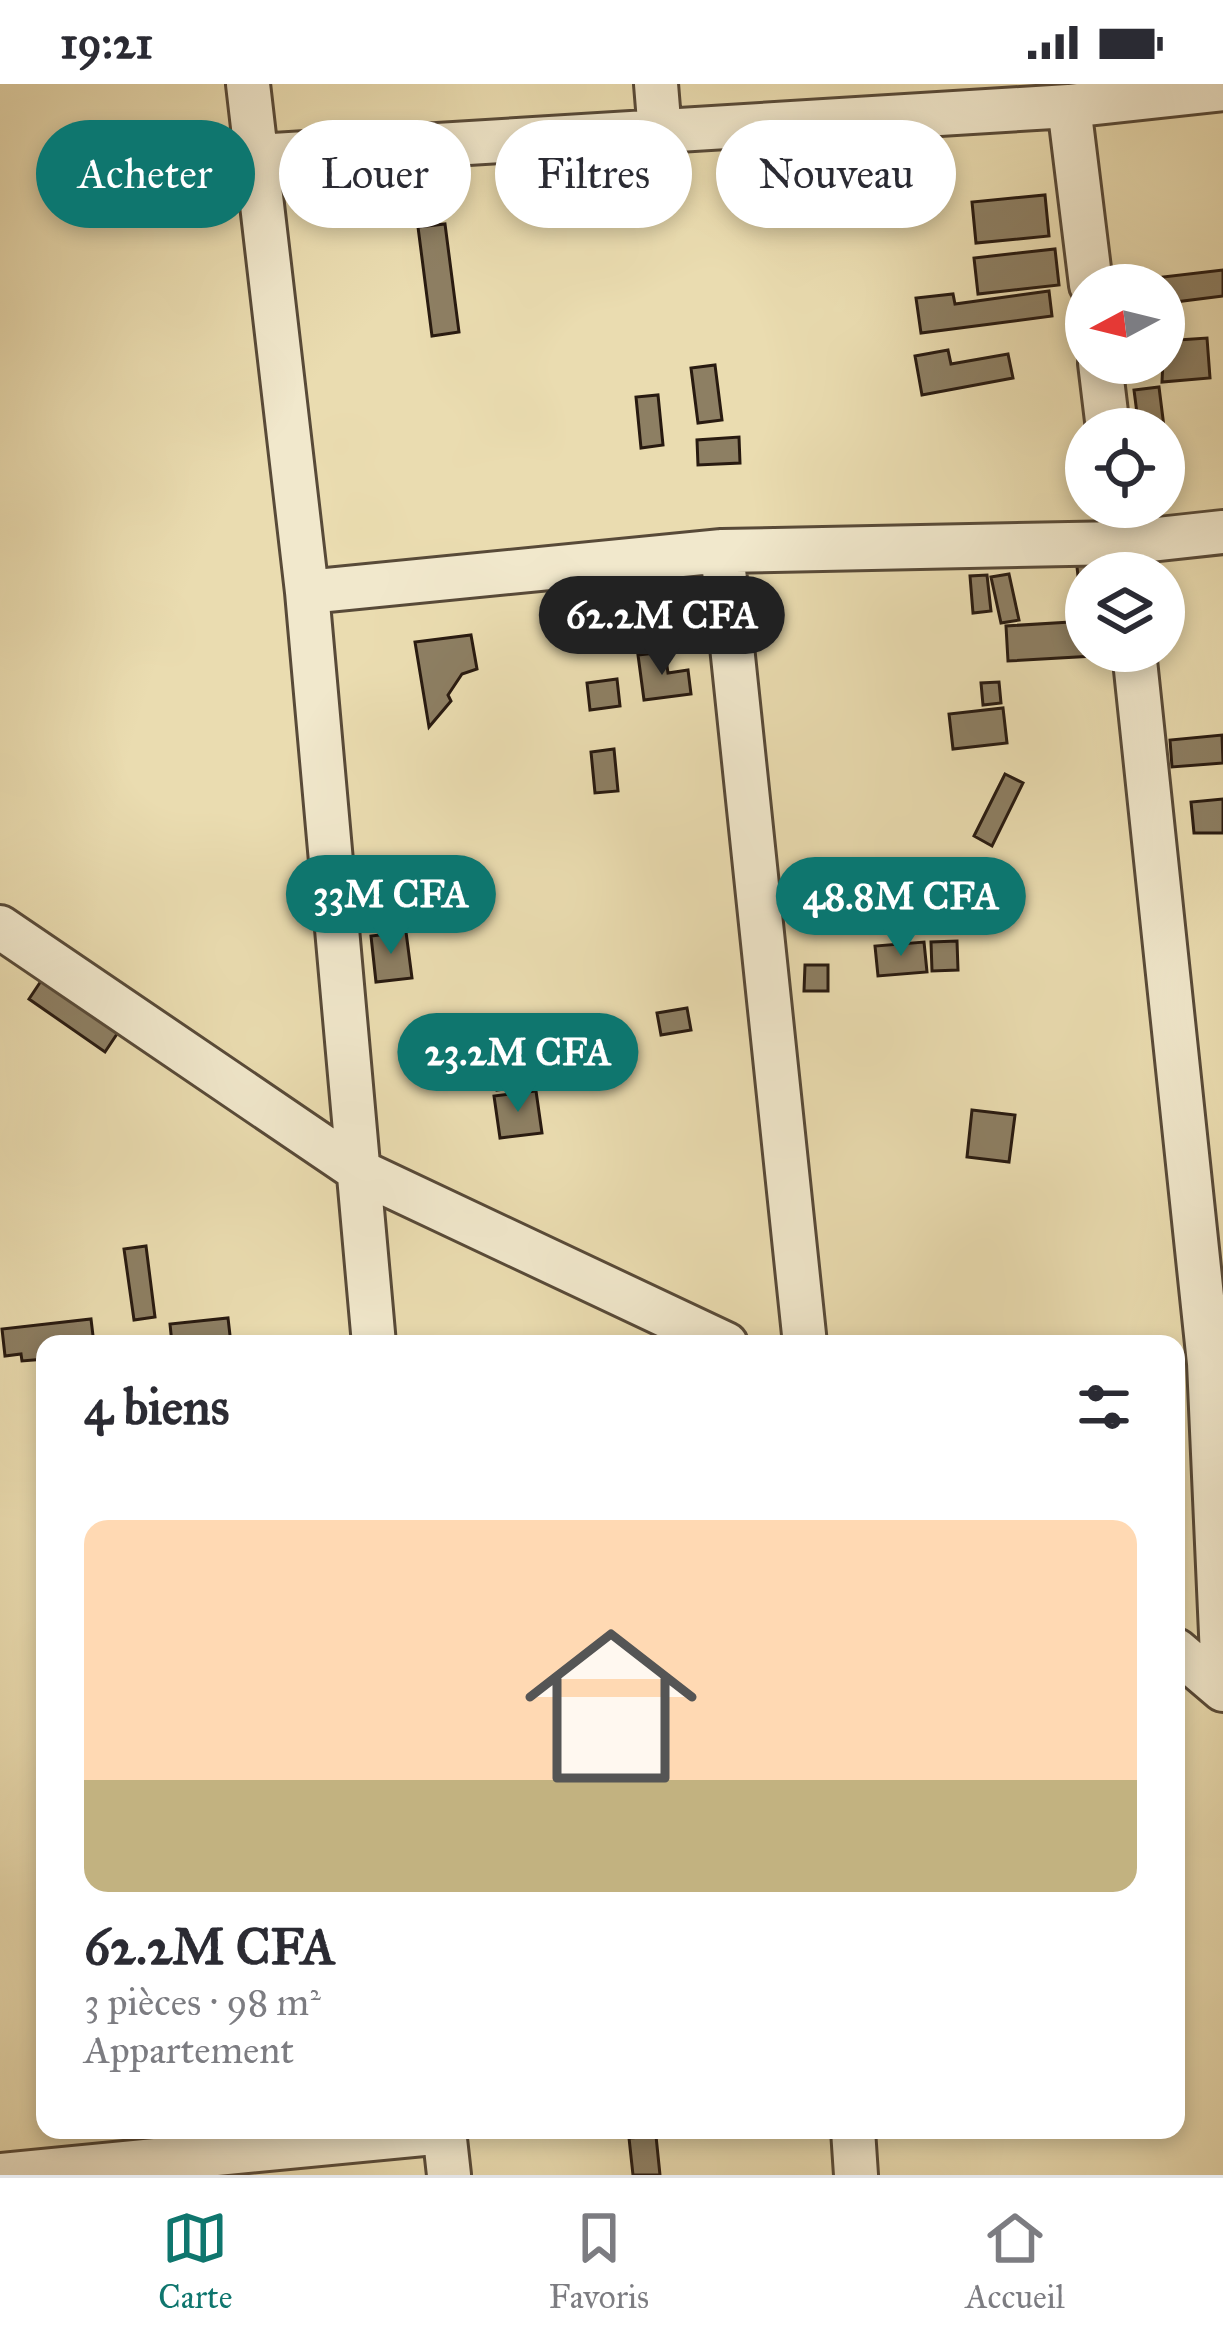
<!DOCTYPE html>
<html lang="fr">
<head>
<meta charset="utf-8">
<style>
  body { margin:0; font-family:"IM FELL Great Primer",serif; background:#f2f2f3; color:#2b2b33; height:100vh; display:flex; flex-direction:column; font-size:45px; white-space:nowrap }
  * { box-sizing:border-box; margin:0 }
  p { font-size:39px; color:#7c7c81 }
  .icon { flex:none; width:66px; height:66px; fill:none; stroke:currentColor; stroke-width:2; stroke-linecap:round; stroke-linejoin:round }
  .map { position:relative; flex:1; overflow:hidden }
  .side { position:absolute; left:36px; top:1251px; width:1149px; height:804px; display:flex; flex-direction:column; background:#fff; border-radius:24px; box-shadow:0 6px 18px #0003 }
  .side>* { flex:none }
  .guide { position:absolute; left:36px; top:36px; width:1152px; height:108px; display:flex; gap:24px }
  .needle { width:78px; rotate:263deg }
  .fabs { position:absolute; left:1065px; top:180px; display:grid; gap:24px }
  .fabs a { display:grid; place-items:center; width:120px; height:120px; border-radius:50%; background:#fff; box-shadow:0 6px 18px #0003; font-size:60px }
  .price { position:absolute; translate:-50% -102px; padding:0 27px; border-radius:42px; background:#0f766e; color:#fff; font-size:39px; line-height:78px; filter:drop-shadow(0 3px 6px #0008) }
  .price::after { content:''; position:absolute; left:50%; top:72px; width:36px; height:27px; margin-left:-18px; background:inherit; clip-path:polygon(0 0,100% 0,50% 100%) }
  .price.on { background:#222; color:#fff }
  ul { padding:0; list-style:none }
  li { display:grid; align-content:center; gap:24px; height:636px; padding:0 48px }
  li+li { border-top:3px solid #e1e1e2 }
  li span { display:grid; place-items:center; height:372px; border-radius:24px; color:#555 }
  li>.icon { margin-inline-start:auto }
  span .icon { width:216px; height:216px; fill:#fffc; stroke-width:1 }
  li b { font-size:51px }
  h2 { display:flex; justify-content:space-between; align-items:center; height:144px; padding:0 48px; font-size:51px }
  .tag { padding:0 42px; border-radius:54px; background:#fff; box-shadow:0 6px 18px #0003; font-size:42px; line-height:108px }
  .tag.on { background:#0f766e; color:#fff }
  .status { display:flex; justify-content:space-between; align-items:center; height:84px; padding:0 60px; background:#fff; direction:ltr }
  .status svg { height:33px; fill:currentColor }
  .dock { display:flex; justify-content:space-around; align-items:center; height:168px; border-top:3px solid #e1e1e2; background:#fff; font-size:33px; color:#7c7c81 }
  .dock a { display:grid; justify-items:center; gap:6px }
  .dock .on { color:#0f766e }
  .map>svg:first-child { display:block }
  .building { fill:#8d7f63; stroke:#281a10; stroke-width:3 }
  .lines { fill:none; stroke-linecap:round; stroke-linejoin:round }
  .street-casing { stroke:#584a38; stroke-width:48 }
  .street { stroke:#f1e8cc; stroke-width:42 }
</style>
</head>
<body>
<div class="status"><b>19:21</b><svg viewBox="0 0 49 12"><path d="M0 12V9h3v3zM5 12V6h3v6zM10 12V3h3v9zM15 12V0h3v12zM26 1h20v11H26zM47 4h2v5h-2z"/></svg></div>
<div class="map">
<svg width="1223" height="2091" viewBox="0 0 1223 2091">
  <rect width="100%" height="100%" fill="#eadcb0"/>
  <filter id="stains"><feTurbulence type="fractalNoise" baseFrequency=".00167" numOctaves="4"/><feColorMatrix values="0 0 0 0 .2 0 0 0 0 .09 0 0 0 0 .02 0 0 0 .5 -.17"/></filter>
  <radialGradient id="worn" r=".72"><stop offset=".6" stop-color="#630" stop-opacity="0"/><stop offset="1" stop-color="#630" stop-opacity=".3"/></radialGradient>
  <path class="building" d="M 1045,111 L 1049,152 L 976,159 L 972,118 Z
    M 445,140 L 459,248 L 432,252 L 418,143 Z
    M 1055,165 L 1059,201 L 978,210 L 974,174 Z
    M 1223,186 L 1223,212 L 1167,219 L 1163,193 Z
    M 1049,207 L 1052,232 L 921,249 L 916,214 L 953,210 L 955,220 Z
    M 1207,254 L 1210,294 L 1162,298 L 1164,257 Z
    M 948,266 L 951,280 L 1008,270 L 1013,294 L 922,311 L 915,272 Z
    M 715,281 L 722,336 L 698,339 L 691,284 Z
    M 1159,303 L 1168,375 L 1164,375 L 1164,345 L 1139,345 L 1134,306 Z
    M 658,311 L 663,361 L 641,364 L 636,313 Z
    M 739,353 L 740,379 L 698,381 L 697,356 Z
    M 1111,461 L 1114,489 L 1086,489 L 1086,519 L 1081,519 L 1075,465 Z
    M 1009,490 L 1019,536 L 1001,539 L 991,493 Z
    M 987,491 L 991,527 L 973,529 L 970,492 Z
    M 690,526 L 694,563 L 675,565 L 672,528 Z
    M 1086,537 L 1086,567 L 1111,567 L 1111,571 L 1008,577 L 1006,542 Z
    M 471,551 L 477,585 L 462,590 L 448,611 L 451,617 L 429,643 L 415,558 Z
    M 665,568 L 668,589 L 688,586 L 691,610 L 644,616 L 638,571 Z
    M 617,595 L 620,622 L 590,626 L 587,599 Z
    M 999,598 L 1001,619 L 983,621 L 981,599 Z
    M 1003,624 L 1007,659 L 953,665 L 949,630 Z
    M 1222,651 L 1223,679 L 1172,683 L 1170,656 Z
    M 614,665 L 618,707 L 595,709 L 591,668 Z
    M 1005,690 L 1023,699 L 992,762 L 974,752 Z
    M 1223,715 L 1223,749 L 1194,749 L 1191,718 Z
    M 406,848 L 412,894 L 376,898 L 371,852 Z
    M 957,857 L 958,886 L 932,887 L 931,858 Z
    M 924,858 L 927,888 L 878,892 L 875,862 Z
    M 805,881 L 828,881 L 828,907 L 804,907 Z
    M 43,894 L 119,947 L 105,968 L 29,915 Z
    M 687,924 L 691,946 L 661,951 L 657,929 Z
    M 541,949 L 547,999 L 497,1006 L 494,978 L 459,983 L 456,959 Z
    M 536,1007 L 542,1049 L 500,1054 L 494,1012 Z
    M 972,1026 L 1015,1031 L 1009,1078 L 967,1073 Z
    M 146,1162 L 155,1233 L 134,1236 L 124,1165 Z
    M 228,1234 L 231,1260 L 172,1260 L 170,1240 Z
    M 91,1235 L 94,1260 L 45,1260 L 45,1275 L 22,1277 L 21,1270 L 5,1272 L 2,1245 Z
    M 656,2052 L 660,2091 L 633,2091 L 629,2054 Z"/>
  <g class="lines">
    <g class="street-casing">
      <path id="street" d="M 248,0 L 307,508 L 374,1260
        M 656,0 L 660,49
        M 1069,22 L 1091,201
        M 257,72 L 1069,22 L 1223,5
        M 1100,279 L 1108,345
        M 1118,423 L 1125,489
        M 722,467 L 805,1260
        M 307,508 L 722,467 L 1122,459 L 1223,448
        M 1134,567 L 1209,1279 L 1223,1595
        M 0,843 L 359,1087 L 726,1260
        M 1176,1566 L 1223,1606
        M 444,2046 L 449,2091
        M 853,2046 L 856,2091
        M 0,2091 L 444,2048"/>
    </g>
    <use href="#street" class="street"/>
  </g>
  <rect width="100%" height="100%" filter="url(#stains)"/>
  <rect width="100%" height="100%" fill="url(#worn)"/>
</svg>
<div class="fabs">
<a><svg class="needle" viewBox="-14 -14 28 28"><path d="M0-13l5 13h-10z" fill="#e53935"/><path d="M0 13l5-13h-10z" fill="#7c7c81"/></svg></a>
<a><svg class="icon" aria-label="locate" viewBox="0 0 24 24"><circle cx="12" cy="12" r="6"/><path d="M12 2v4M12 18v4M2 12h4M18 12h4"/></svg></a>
<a><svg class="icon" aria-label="layers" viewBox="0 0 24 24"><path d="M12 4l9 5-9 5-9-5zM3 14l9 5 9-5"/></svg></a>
</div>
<b class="price on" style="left:662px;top:594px">62.2M CFA</b>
<b class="price" style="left:391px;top:873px">33M CFA</b>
<b class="price" style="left:901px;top:875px">48.8M CFA</b>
<b class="price" style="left:518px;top:1031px">23.2M CFA</b>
<div class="guide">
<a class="tag on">Acheter</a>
<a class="tag">Louer</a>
<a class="tag">Filtres</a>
<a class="tag">Nouveau</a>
</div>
<section class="side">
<h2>4 biens<svg class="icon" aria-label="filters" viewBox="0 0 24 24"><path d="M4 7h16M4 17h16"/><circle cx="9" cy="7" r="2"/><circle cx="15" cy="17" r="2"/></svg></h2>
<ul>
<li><span style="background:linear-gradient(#ffd9b3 70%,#c2b280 0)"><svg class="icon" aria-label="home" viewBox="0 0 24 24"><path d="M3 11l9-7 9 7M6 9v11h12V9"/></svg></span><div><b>62.2M CFA</b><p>3 pièces · 98 m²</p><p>Appartement</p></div></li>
</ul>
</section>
</div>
<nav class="dock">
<a class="on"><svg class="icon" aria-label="map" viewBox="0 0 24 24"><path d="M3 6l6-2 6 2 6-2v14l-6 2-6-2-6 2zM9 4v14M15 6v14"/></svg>Carte</a>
<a><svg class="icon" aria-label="saved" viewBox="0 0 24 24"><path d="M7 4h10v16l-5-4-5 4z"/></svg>Favoris</a>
<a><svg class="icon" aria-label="home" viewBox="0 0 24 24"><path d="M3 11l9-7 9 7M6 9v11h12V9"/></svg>Accueil</a>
</nav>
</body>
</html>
